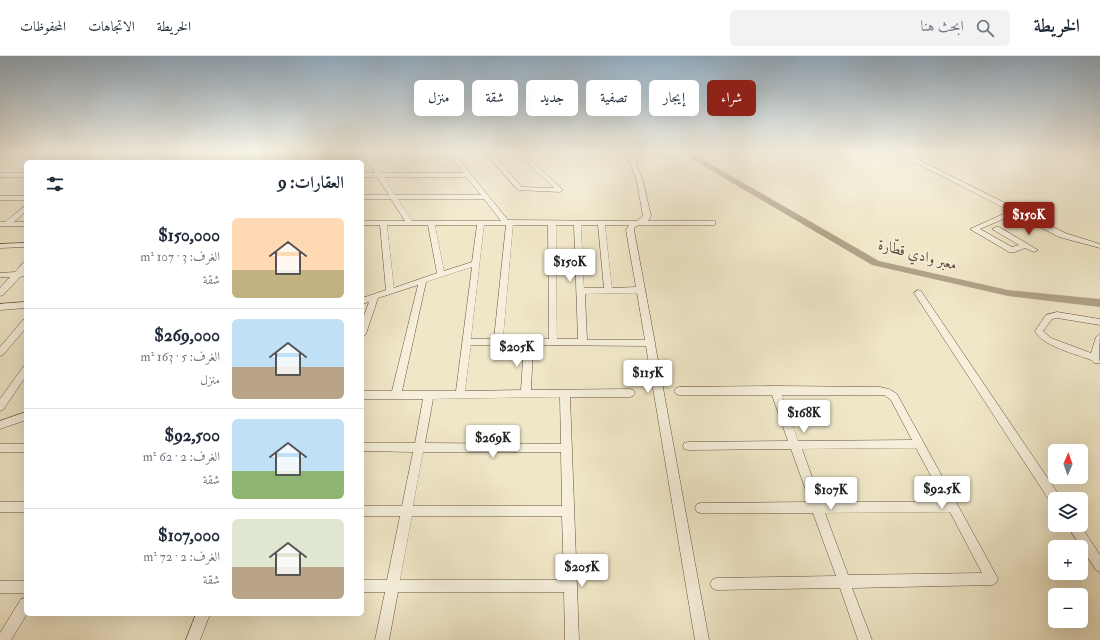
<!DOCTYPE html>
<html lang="ar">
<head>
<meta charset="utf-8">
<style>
  body { margin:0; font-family:"IM FELL Double Pica",Amiri,serif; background:#f2f2f3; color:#1f2937; direction:rtl; height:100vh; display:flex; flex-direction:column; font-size:15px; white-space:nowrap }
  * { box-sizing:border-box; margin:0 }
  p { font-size:13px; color:#747a83 }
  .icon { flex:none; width:22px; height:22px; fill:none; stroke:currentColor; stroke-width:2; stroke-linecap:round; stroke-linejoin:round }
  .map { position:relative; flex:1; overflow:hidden; direction:ltr }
  .panel { position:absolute; left:24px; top:104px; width:340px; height:456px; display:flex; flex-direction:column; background:#fff; border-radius:6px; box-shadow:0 4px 16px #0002; direction:rtl }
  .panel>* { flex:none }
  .top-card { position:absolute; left:376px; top:24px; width:380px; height:36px; direction:rtl; display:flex; gap:8px }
  .needle { width:26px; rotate:2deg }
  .tools { position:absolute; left:1048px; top:388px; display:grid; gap:8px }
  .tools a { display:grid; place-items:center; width:40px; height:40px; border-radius:6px; background:#fff; box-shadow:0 4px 16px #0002; font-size:20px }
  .price { position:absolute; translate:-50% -34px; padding:0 9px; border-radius:4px; background:#fff; color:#222; font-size:13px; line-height:26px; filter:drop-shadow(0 1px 2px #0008) }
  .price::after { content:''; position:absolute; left:50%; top:24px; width:12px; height:9px; margin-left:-6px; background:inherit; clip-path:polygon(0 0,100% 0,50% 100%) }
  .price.current { background:#8f2418; color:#fff }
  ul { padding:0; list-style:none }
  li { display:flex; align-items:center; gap:12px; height:100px; padding:0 20px }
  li+li { border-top:1px solid #e0e1e3 }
  li span { display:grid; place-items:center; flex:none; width:112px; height:80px; border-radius:6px; color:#555 }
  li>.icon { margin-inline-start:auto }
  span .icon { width:48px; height:48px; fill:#fffc; stroke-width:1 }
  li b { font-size:17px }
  h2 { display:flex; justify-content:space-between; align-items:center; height:48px; padding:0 20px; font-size:17px }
  .tag { padding:0 14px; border-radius:6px; background:#fff; box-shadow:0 4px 16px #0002; font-size:14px; line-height:36px }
  .tag.current { background:#8f2418; color:#fff }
  header { display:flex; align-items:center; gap:24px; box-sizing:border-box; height:56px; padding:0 20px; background:#fff; border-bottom:1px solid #e0e1e3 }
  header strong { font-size:19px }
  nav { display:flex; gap:22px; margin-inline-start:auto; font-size:14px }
  .search { width:280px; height:36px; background:#f2f2f3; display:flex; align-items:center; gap:10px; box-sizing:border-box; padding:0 14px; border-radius:6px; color:#747a83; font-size:15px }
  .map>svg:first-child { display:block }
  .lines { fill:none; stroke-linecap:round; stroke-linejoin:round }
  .river { fill:#b2a38a; fill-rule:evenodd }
  .minor-casing { stroke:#68513f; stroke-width:1 }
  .minor { fill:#f5efdb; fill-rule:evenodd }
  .labels { text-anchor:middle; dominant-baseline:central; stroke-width:3; stroke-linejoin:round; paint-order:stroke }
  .water-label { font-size:15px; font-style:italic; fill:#644d3b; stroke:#f5efdb }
</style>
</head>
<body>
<header>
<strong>الخريطة</strong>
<div class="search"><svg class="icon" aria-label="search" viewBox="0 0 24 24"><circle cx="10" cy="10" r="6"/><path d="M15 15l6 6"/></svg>ابحث هنا</div>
<nav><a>الخريطة</a><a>الاتجاهات</a><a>المحفوظات</a></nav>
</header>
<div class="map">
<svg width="1100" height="584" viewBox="0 0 1100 584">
  <rect width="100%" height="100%" fill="#f0e7c8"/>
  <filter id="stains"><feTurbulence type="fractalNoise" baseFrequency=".005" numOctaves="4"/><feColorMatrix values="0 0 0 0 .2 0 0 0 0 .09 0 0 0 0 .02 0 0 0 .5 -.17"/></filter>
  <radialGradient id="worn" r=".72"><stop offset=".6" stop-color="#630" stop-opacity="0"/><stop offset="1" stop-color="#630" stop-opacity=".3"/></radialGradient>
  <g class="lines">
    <path class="river" d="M 678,95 L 688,95 L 879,205 L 1008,234 L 1100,243 L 1100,251 L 1008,240 L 872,209 Z"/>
    <g class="minor-casing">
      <path id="minor" d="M 361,95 L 367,95 L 368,97 L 452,95 L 508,164 L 637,165 L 643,160 L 637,126 L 626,95 L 632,95 L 643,126 L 651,160 L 648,165 L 715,165 L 715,169 L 639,169 L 635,171 L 634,174 L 655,287 L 655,288 L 709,584 L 695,584 L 646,290 L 533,289 L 531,334 L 630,333 L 633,334 L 635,337 L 633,340 L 630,341 L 570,341 L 579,584 L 565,584 L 564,536 L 398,536 L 389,584 L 375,584 L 385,536 L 362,536 L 362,524 L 387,524 L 400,460 L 362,460 L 362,450 L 402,450 L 413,396 L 362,395 L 362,387 L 415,387 L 423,343 L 362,343 L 362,335 L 392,335 L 418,229 L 378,242 L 366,278 L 362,281 L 362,265 L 369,246 L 362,248 L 362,242 L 386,234 L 380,169 L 362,169 L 362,165 L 405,165 L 391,143 L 362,143 L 362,139 L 389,139 L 377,121 L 362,121 L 362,117 L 375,117 L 364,100 L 0,102 L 0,98 L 362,97 ZM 370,100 L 450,100 L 463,117 L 381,117 ZM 384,121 L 466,121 L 481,139 L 395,139 ZM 398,143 L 484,143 L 501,165 L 412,165 ZM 387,169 L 428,169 L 437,217 L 394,232 ZM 435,169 L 477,169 L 472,206 L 444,215 ZM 484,169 L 506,169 L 494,283 L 471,283 ZM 513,169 L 548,169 L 549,283 L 503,283 ZM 556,169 L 574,169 L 578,283 L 557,283 ZM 581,169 L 598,169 L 604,232 L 584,232 ZM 605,169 L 629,169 L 626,174 L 636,231 L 612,232 ZM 472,211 L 456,335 L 402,335 L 426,226 ZM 637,237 L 645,284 L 587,284 L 585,238 ZM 471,289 L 524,289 L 521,334 L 465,335 ZM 560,341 L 561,388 L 425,387 L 433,343 ZM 423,396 L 561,396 L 562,450 L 413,450 ZM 412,460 L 562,460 L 564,524 L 400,524 Z
        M 483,95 L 489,95 L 493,99 L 538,95 L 564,95 L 561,97 L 527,100 L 563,134 L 560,136 L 518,134 ZM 521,100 L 554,132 L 522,131 L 496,102 Z
        M 893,95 L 901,95 L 912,101 L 929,95 L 938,95 L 917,103 L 1065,177 L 1100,188 L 1100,192 L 1059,181 L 1015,158 L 980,173 L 1012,191 L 1019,189 L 992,173 L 996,171 L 999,171 L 1038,194 L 1034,196 L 1025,192 L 1015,196 L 1009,196 L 970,173 L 1010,155 Z
        M 0,117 L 26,117 L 26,121 L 0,121 Z
        M 0,140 L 26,140 L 26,144 L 0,144 Z
        M 26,149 L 26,155 L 14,166 L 26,166 L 26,170 L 0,170 L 0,166 L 5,166 Z
        M 26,187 L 26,191 L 0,192 L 0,188 Z
        M 23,207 L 26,207 L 26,214 L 24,216 L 25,218 L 24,220 L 20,221 L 3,239 L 0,240 L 0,232 L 10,221 L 0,221 L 0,217 L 15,216 Z
        M 918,234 L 921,235 L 1059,439 L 1061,443 L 1055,443 L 1055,448 L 1051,447 L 914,237 Z
        M 26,246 L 26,252 L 0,254 L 0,248 Z
        M 1057,256 L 1100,263 L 1100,269 L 1057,262 L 1052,263 L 1043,275 L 1051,282 L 1091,297 L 1096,281 L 1100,278 L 1099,300 L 1100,307 L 1094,307 L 1091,304 C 1076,298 1042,290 1035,275 L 1046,259 Z
        M 26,263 L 26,272 L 3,299 L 0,300 L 0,291 L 23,264 Z
        M 26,310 L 26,320 L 3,354 L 0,355 L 0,343 L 23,311 Z
        M 775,330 L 880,331 L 889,333 L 897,338 L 996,519 L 998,523 L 996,527 L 992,529 L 852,532 L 872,584 L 858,584 L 840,532 L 716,534 L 712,532 L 710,528 L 712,524 L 716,522 L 836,520 L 813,457 L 701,457 L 697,456 L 695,452 L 697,448 L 701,447 L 810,446 L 791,393 L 688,394 L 684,393 L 683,390 L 684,387 L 688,386 L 788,385 L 772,339 L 679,339 L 676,338 L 674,335 L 676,332 L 679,331 ZM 782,339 L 884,339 L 891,344 L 912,384 L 798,385 ZM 916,392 L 945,446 L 821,446 L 802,393 ZM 950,456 L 982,517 L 848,519 L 825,457 Z
        M 26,356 L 26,364 L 0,373 L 0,365 Z
        M 0,388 L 26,388 L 26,396 L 0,396 Z
        M 0,446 L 26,446 L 26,456 L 0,456 Z
        M 1067,469 L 1080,469 L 1100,499 L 1100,516 L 1096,514 Z
        M 0,525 L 26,525 L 26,537 L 0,537 Z
        M 26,542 L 27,558 L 11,584 L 0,584 L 0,577 L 21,543 Z
        M 196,558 L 210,558 L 200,584 L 186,584 Z"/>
    </g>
    <use href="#minor" class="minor"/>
  </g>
  <linearGradient id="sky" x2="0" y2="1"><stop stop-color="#92adc2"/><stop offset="0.54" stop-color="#f8f4e6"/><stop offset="1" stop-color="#f8f4e6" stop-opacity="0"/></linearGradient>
  <rect width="1100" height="177" fill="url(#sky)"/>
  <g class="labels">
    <g class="water-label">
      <text transform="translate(918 199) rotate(15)">معبر وادي قطّارة</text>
    </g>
  </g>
  <rect width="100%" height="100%" filter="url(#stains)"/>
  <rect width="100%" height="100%" fill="url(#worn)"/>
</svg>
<div class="tools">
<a><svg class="needle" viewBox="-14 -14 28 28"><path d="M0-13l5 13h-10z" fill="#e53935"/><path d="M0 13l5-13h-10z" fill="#747a83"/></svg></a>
<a><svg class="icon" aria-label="layers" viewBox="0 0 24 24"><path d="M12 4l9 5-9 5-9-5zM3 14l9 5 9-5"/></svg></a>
<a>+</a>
<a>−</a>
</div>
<b class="price current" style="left:1029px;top:180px">$150K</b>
<b class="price" style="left:570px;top:227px">$150K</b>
<b class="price" style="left:517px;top:312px">$205K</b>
<b class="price" style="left:648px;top:338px">$115K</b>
<b class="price" style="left:804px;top:378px">$168K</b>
<b class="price" style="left:493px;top:403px">$269K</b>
<b class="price" style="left:942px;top:454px">$92.5K</b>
<b class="price" style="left:831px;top:455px">$107K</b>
<b class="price" style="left:582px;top:532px">$205K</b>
<div class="top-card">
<a class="tag current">شراء</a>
<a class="tag">إيجار</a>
<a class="tag">تصفية</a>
<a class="tag">جديد</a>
<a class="tag">شقة</a>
<a class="tag">منزل</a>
</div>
<section class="panel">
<h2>العقارات: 9<svg class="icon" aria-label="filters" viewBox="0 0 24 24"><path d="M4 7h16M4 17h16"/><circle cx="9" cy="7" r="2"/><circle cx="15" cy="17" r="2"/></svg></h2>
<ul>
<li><span style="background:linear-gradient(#ffd9b3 65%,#c2b280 0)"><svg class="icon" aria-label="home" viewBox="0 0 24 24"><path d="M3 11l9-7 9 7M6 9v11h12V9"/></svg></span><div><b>$150,000</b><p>الغرف: 3 · 107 m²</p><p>شقة</p></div></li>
<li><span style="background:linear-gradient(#bfe0f5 60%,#b9a48a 0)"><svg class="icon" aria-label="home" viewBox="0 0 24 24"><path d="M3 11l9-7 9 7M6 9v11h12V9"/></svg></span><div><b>$269,000</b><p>الغرف: 5 · 163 m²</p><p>منزل</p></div></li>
<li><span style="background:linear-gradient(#bfe0f5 65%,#8fb573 0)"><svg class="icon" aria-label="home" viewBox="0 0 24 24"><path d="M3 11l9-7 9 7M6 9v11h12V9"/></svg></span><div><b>$92,500</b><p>الغرف: 2 · 62 m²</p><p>شقة</p></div></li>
<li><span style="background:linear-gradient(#dfe7d0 60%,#b9a48a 0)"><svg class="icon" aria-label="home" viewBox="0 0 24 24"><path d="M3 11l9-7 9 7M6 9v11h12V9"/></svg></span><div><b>$107,000</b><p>الغرف: 2 · 72 m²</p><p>شقة</p></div></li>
</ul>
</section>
</div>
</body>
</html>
